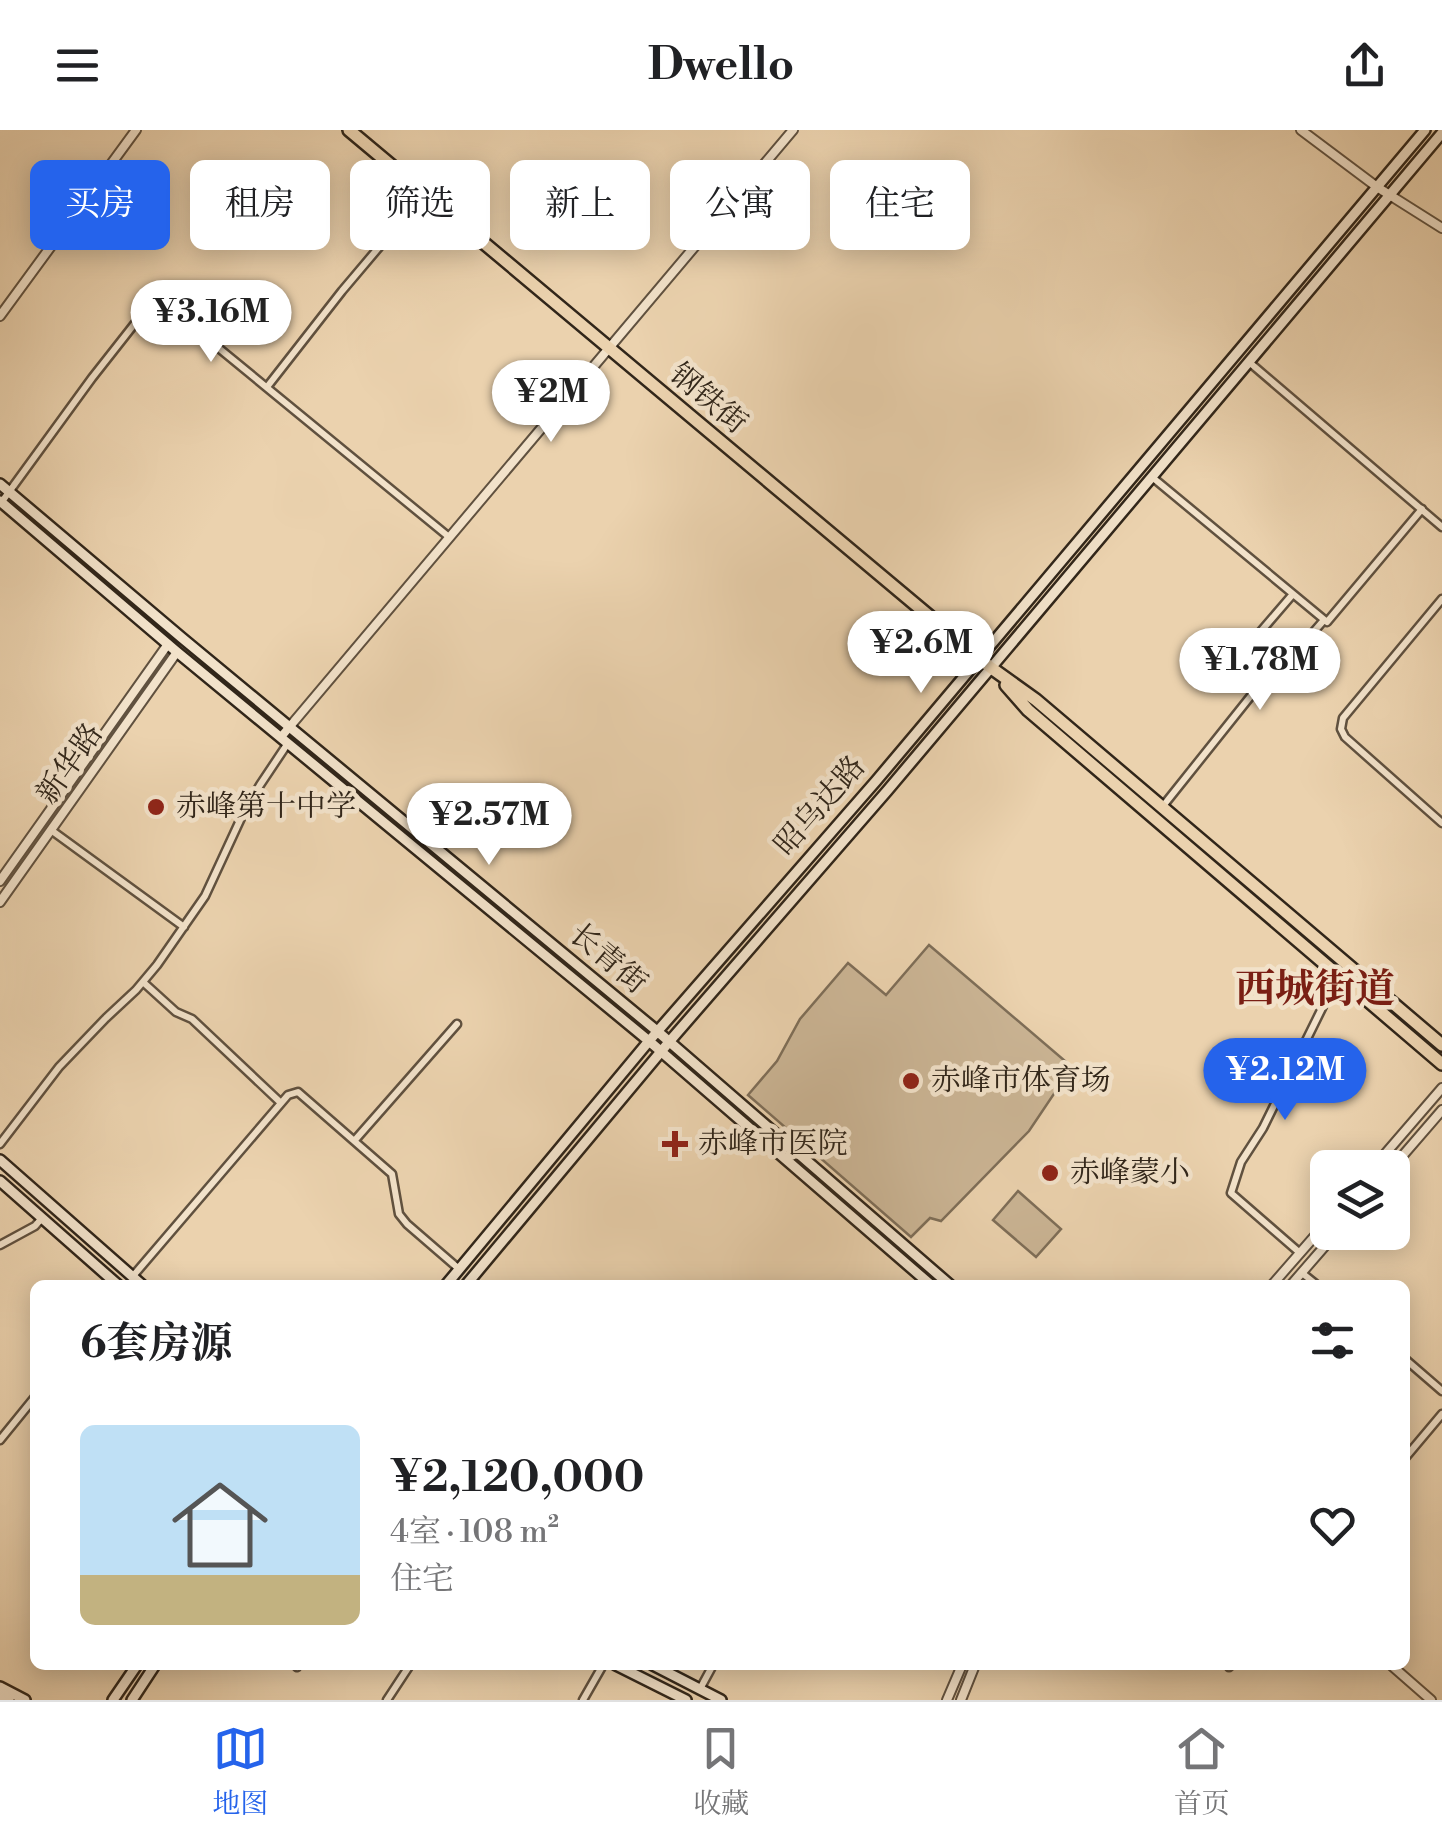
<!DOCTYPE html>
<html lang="zh">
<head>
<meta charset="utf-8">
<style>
  body { margin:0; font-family:"Libre Bodoni","Noto Serif SC",serif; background:#f2f2f2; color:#202124; height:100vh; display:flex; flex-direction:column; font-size:38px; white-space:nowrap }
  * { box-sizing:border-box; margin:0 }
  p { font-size:32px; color:#757577 }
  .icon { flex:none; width:55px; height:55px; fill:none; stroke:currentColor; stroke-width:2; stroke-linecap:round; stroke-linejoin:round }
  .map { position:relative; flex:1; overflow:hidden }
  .sheet { position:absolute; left:30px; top:1150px; width:1380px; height:390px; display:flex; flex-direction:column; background:#fff; border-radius:15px; box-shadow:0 5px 25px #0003 }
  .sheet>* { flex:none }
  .guide { position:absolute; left:30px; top:30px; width:1382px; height:90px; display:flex; gap:20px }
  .tools { position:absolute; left:1310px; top:1020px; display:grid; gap:20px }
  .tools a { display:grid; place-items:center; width:100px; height:100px; border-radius:15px; background:#fff; box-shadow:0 5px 25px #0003; font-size:50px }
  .price { position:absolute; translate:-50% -85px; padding:0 22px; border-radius:35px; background:#fff; color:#222; font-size:32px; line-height:65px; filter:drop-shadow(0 2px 5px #0008) }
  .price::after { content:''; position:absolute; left:50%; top:60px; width:30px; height:22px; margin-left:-15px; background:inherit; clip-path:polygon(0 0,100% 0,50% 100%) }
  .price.on { background:#2563eb; color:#fff }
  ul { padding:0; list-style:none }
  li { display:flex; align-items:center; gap:30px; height:250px; padding:0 50px }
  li+li { border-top:2px solid #e0e0e0 }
  li span { display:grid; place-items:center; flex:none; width:280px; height:200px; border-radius:15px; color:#555 }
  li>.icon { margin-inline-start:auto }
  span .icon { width:120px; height:120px; fill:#fffc; stroke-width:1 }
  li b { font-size:42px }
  h2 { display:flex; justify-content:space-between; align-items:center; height:120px; padding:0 50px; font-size:42px }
  .pill { padding:0 35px; border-radius:15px; background:#fff; box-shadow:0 5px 25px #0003; font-size:35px; line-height:90px }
  .pill.on { background:#2563eb; color:#fff }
  header { display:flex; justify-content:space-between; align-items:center; height:130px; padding:0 50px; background:#fff; font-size:45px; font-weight:800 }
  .menu { display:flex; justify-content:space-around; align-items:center; height:140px; border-top:2px solid #e0e0e0; background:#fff; font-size:28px; color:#757577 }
  .menu a { display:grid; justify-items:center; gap:5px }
  .menu .on { color:#2563eb }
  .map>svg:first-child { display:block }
  .pitch { fill:#cbb595; stroke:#7e6e58; stroke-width:2.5 }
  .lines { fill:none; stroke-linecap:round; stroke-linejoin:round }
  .minor-casing { stroke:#60513f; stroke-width:11 }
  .tertiary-casing { stroke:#60513f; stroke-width:12 }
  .secondary-casing { stroke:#31261a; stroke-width:14 }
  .trunk-casing { stroke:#31261a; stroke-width:16 }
  .minor { stroke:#f2e2ca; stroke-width:6 }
  .tertiary { stroke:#f2e2ca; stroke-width:8 }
  .secondary { stroke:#f2e2ca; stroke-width:9 }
  .trunk { stroke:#ebd2ae; stroke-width:11 }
  .poi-dot { fill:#8f2418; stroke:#f2e2ca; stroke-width:4 }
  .labels { text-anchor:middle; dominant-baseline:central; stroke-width:9; stroke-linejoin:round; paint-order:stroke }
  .street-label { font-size:30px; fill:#31261a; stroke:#f2e2ca }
  .poi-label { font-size:30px; fill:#31261a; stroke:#f2e2ca; text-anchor:start }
  .district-label { font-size:40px; font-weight:bold; fill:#7a1f14; stroke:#f2e2ca }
</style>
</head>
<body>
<header><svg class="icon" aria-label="menu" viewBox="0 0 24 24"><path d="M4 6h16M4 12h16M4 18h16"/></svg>Dwello<svg class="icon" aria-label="share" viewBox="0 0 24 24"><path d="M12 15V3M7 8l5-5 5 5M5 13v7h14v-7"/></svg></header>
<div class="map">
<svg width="1442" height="1570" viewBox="0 0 1442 1570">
  <rect width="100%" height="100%" fill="#ebd2ae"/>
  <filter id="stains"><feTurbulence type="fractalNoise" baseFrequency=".002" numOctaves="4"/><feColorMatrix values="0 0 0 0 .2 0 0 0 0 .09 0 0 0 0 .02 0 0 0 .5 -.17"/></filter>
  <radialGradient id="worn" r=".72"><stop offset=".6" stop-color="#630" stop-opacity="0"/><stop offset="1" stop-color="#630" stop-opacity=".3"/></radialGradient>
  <path class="pitch" d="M 929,815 L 1072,937 L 1029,1001 L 941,1091 L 930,1088 L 911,1107 L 748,965 L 777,931 L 800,889 L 848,833 L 886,865 Z
    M 1018,1061 L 1061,1099 L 1036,1127 L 993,1090 Z"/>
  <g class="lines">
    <g class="minor-casing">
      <path id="minor" d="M 1249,232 L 1442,397
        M 267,257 L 342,161 L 424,64
        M 1152,347 L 1327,492 L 1422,379
        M 1,373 L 92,248 L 151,173 L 160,170 L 449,407
        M 1442,469 L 1343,588 L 1341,599 L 1345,607 L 1442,693
        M 1266,542 L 1283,537 L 1324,490
        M 1163,676 L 1266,547 L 1266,542 C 1257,534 1244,528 1250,514 L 1293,464
        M 51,700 L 184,797
        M 143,852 L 176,882 L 192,889 L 281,973
        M 355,1010 L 457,894
        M 0,1014 L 59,937 L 106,888 L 136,860 L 157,835 L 205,766 L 242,686 L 260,655 L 288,613
        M 0,1115 L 35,1096 L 42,1088
        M 1300,1123 L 1231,1063 L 1241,1032 L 1263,998 L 1328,866 L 1340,848
        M 1302,1143 L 1317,1155
        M 133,1146 L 288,965 L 298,962 L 392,1044 L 399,1084 L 407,1094 L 459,1139
        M 1405,1229 L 1442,1261
        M 0,1310 L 35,1267
        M 1405,1328 L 1442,1284
        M 297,1537 L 298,1535
        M 1229,1537 L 1231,1535
        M 700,1559 L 713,1535
        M 387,1570 L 410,1535
        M 583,1570 L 603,1535"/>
    </g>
    <g class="tertiary-casing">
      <path id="tertiary" d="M 1301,0 L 1377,57 L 1442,98
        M 0,186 L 136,0
        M 281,607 L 793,0
        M 0,751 L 168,514
        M 0,772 L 177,522
        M 1373,1038 L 1442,958
        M 1392,1038 L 1442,980
        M 1272,1155 L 1328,1091
        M 1291,1155 L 1337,1102
        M 1391,1535 L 1431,1570
        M 947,1570 L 962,1535
        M 961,1570 L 975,1535"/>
    </g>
    <g class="secondary-casing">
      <path id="secondary" d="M 0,354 L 182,508 L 657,901 L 950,1155
        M 0,371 L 177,522 L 649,911 L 931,1155
        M 0,1030 L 142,1155
        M 0,1051 L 118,1155
        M 446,1155 L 649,911 L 876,651 L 1425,0
        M 466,1155 L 669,912 L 887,661 L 1442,3
        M 616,1535 L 686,1570
        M 653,1535 L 721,1570
        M 0,1557 L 25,1570
        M 0,1565 L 9,1570
        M 113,1570 L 137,1535
        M 132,1570 L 155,1535"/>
    </g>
    <g class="trunk-casing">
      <path id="trunk" d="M 349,0 L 990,537 L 1036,570 L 1442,915
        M 1006,555 L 1028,580 L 1442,934"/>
    </g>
    <use href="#minor" class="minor"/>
    <use href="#tertiary" class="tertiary"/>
    <use href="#secondary" class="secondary"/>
    <use href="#trunk" class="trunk"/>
  </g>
  <g class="poi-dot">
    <circle cx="156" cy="677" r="10"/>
    <circle cx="911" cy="951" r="10"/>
    <path d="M670 999h10v10h10v10h-10v10h-10v-10h-10v-10h10z"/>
    <circle cx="1050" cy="1043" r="10"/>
  </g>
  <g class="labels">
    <g class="street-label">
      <text transform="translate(708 269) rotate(40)">钢铁街</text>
      <text transform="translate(70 634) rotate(-55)">新华路</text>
      <text transform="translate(820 676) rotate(-49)">昭乌达路</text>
      <text transform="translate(608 829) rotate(40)">长青街</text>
    </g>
    <g class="poi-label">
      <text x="176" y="677">赤峰第十中学</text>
      <text x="931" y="951">赤峰市体育场</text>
      <text x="698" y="1014">赤峰市医院</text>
      <text x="1070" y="1043">赤峰蒙小</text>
    </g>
    <g class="district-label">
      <text x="1315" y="860">西城街道</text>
    </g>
  </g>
  <rect width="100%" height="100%" filter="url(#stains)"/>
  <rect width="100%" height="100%" fill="url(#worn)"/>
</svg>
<div class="tools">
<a><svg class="icon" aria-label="layers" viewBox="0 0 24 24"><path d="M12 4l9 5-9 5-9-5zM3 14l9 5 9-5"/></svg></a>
</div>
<b class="price" style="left:211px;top:235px">¥3.16M</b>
<b class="price" style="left:551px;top:315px">¥2M</b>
<b class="price" style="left:921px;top:566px">¥2.6M</b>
<b class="price" style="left:1260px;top:583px">¥1.78M</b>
<b class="price" style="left:489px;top:738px">¥2.57M</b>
<b class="price on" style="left:1285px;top:993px">¥2.12M</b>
<div class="guide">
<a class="pill on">买房</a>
<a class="pill">租房</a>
<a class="pill">筛选</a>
<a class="pill">新上</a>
<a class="pill">公寓</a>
<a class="pill">住宅</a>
</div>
<section class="sheet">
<h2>6套房源<svg class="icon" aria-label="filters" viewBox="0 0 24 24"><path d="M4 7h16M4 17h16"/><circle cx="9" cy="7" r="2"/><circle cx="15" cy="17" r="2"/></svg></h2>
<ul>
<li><span style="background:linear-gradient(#bfe0f5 75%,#c2b280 0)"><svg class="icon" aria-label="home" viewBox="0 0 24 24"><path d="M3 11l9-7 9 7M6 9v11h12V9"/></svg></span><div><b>¥2,120,000</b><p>4室 · 108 m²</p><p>住宅</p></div><svg class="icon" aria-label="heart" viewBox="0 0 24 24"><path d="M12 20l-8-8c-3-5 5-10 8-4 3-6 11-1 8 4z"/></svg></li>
</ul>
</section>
</div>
<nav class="menu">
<a class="on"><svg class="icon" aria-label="map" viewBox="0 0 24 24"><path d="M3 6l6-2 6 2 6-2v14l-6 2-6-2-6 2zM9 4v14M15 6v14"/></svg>地图</a>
<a><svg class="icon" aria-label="saved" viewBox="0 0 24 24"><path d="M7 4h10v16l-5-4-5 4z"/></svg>收藏</a>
<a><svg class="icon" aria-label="home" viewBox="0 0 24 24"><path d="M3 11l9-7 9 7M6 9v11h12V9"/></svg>首页</a>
</nav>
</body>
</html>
